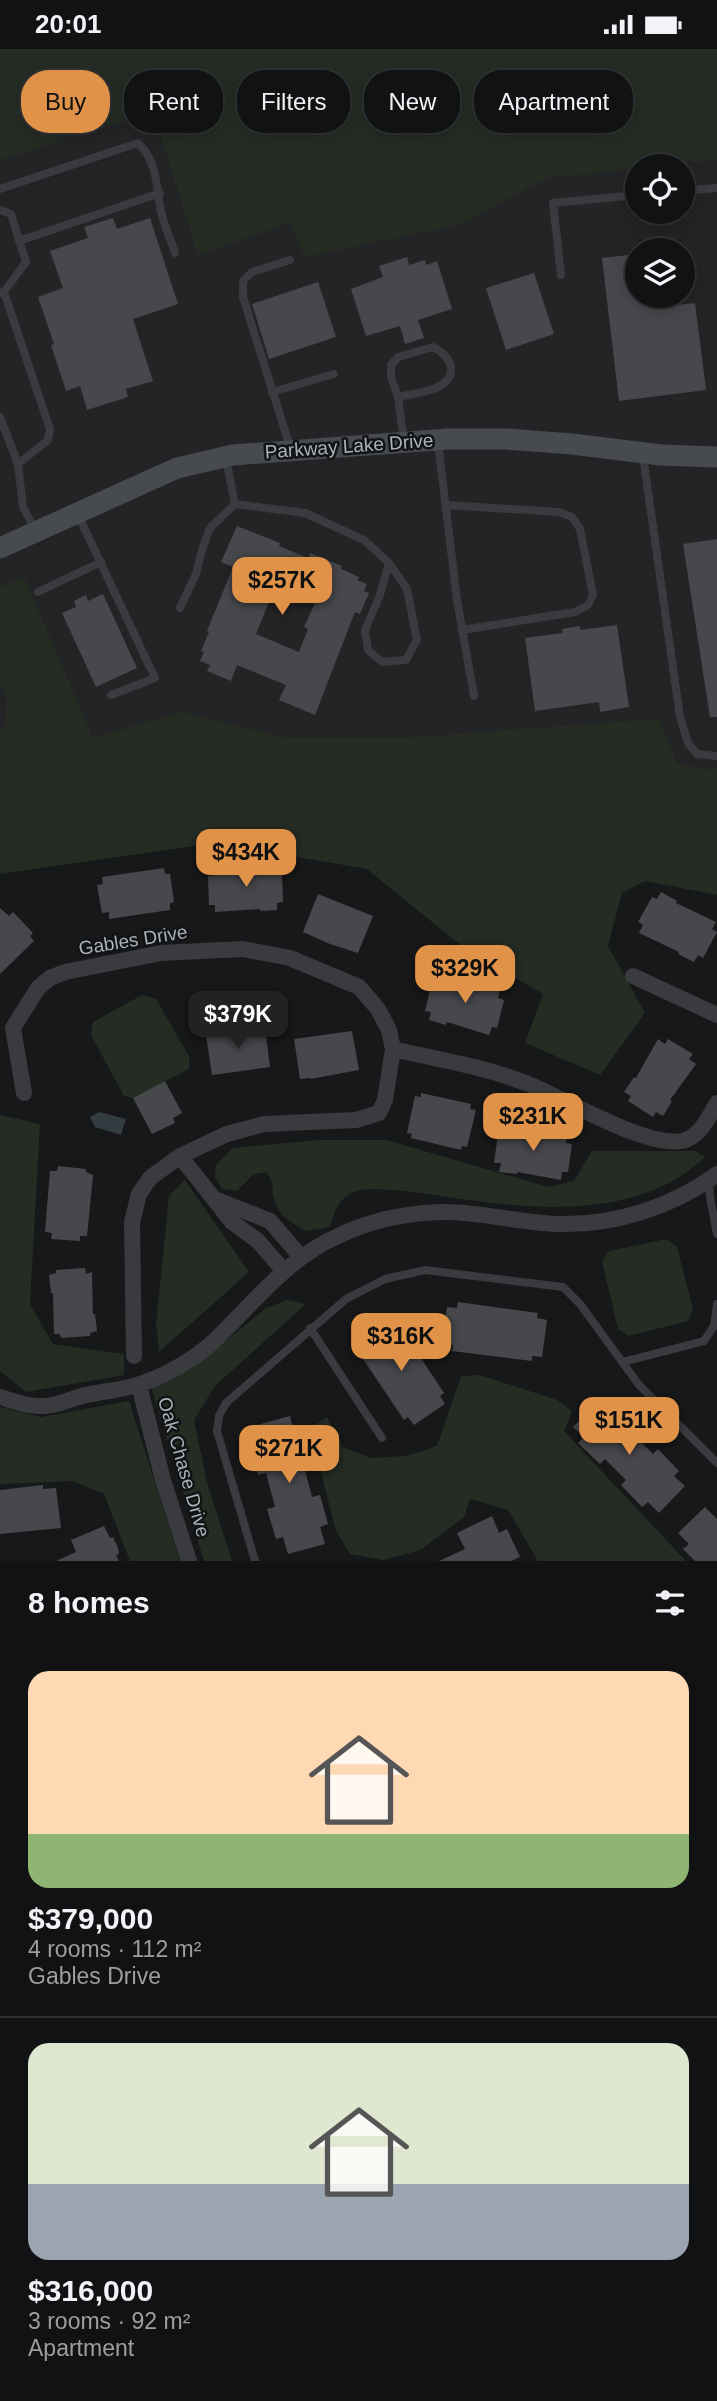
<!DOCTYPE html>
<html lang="en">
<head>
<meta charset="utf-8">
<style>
  body { margin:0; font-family:Helvetica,sans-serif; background:#1e2021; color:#f1f3f6; height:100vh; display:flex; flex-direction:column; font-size:26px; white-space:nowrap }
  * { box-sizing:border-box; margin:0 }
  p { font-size:23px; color:#9c9ea0 }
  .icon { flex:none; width:38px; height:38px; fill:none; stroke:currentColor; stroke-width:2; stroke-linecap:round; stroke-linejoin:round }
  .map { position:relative; height:1512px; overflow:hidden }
  .panel { display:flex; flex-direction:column; background:#111213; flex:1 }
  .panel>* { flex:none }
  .guide { position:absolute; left:21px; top:21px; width:676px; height:63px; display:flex; gap:14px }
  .controls { position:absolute; left:625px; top:105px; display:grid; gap:14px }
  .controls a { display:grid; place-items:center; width:70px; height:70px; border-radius:50%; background:#111213; box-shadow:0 4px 18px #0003,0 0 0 2px #303233; font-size:35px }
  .price { position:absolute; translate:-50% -60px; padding:0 16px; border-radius:14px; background:#e09249; color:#111; font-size:23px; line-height:46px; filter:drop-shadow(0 2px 4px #0008) }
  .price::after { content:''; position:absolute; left:50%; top:42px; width:21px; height:16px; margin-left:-10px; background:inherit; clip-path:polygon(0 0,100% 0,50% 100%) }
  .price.selected { background:#222; color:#fff }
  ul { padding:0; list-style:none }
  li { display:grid; align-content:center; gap:14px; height:371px; padding:0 28px }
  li+li { border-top:2px solid #303233 }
  li span { display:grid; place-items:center; height:217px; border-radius:21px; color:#555 }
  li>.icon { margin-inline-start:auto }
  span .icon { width:126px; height:126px; fill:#fffc; stroke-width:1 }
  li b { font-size:30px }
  h2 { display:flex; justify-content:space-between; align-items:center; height:84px; padding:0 28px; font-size:30px }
  .tag { padding:0 24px; border-radius:28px; background:#111213; box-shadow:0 4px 18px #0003,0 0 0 2px #303233; font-size:24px; line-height:63px }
  .tag.selected { background:#e09249; color:#111 }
  .status { display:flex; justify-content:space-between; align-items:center; height:49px; padding:0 35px; background:#111213; direction:ltr }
  .status svg { height:19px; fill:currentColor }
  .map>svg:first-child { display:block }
  .built { fill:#242426; fill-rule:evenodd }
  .green { fill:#242c24 }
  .water { fill:#323c41 }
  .building { fill:#47484c; fill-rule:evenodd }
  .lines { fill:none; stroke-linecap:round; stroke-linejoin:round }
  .lane { stroke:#393b3e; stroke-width:8 }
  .street { stroke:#393b3e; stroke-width:16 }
  .secondary { stroke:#474a4e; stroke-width:21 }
  .labels { text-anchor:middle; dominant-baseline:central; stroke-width:5; stroke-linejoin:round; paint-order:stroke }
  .street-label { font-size:19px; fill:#abb1b8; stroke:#121314 }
</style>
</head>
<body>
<div class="status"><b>20:01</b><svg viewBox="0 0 49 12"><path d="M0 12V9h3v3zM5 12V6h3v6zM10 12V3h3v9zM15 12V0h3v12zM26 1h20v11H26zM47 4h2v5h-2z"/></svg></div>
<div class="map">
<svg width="717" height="1512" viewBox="0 0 717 1512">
  <rect width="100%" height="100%" fill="#171819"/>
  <path class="built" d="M 0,0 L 717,0 L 717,758 L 0,772 ZM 637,117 L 682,117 L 682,163 L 637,163 ZM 637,201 L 682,201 L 682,247 L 637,247 Z"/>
  <path class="green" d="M 0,0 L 717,0 L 717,111 L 637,117 L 637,120 L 546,129 L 462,175 L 305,208 L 290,174 L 198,206 L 153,63 L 0,111 Z
    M 24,528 L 93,689 L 182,663 L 288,689 L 401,689 L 659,670 L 677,714 L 706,721 L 717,719 L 717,846 L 645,832 L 622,844 L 608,897 L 645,964 L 600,1026 L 525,994 L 543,945 L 464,899 L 367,820 L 215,794 L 0,825 L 0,681 L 5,677 L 7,648 L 0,634 L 0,539 Z
    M 142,946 L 156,950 L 189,1007 L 189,1020 L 133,1049 L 124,1047 L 91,986 L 93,973 Z
    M 0,1066 L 40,1075 L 30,1255 L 53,1295 L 124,1305 L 124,1326 L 26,1343 L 0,1322 Z
    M 318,1091 L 387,1091 L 548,1138 L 574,1132 L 592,1102 L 695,1102 L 706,1108 C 693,1117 681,1129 667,1135 C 598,1169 514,1158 441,1147 C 425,1144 370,1137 357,1142 C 339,1148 335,1161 330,1178 L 306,1182 C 292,1174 278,1167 274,1150 C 271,1137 275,1135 266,1123 L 254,1125 L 237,1142 L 223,1140 L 215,1129 L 216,1116 L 233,1099 Z
    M 185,1131 L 249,1223 L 159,1303 L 156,1275 L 169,1147 Z
    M 666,1190 L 677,1198 L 693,1260 L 688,1272 L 628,1287 L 618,1280 L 602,1212 L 609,1202 Z
    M 287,1251 L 306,1255 L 215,1337 L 194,1371 L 207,1433 L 232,1512 L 204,1512 L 151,1338 L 191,1320 L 266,1259 Z
    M 480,1326 L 557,1351 L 572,1362 L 564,1382 L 686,1512 L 538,1512 L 508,1461 L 470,1450 L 464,1468 L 421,1501 L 383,1511 L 350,1505 L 336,1482 L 313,1392 L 313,1377 L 327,1368 L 343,1398 L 370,1409 L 406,1407 L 437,1397 L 461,1327 Z
    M 129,1352 L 180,1512 L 130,1512 L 104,1445 L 72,1432 L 0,1435 L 0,1358 L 41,1368 Z"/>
  <path class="water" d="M 99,1063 L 126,1070 L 121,1086 L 95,1078 L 90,1068 Z"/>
  <path class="building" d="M 113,169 L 117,180 L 150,169 L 178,255 L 133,270 L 153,332 L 126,340 L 128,348 L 87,361 L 80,337 L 66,342 L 51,296 L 54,295 L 38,248 L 63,239 L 50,202 L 88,189 L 84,178 Z
    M 637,205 L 637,247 L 675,247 L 676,256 L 695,254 L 706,341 L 619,352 L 602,209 Z
    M 407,208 L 409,216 L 425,211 L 426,216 L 437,212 L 452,260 L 418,271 L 424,289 L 405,295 L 400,277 L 366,287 L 351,240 L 383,228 L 379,217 Z
    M 534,224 L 554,285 L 506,301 L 486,239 Z
    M 318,233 L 336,288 L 269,310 L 252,255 Z
    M 237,477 L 280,494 L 279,497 L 308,509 L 310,504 L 342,517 L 341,520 L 359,528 L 357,531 L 367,535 L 364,542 L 369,544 L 360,565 L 355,563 L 315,666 L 279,651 L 286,636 L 237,616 L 231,632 L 207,622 L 210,616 L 200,612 L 204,603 L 201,602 L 209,583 L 207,582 L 233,518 L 221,513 ZM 275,538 L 315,554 L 304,578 L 308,580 L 299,603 L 256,585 Z
    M 717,490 L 717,668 L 710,668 L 683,495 Z
    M 103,545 L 137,619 L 96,638 L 62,564 L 76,558 L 74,552 L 86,546 L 88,552 Z
    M 617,576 L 629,658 L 600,663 L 599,653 L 535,662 L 525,589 L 563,584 L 562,580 L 580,577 L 580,581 Z
    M 276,817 L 276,825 L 282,824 L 283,853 L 277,854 L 277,861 L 260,862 L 260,860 L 215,863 L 215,856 L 209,856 L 208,827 L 214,827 L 214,819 L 245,820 Z
    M 164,819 L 165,825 L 170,825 L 174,853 L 170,854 L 170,861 L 109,870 L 109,863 L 102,864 L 97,836 L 103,835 L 102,828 Z
    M 661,843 L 677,852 L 676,854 L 716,873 L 712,880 L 717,883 L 703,909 L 698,906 L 694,913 L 678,905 L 679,903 L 639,884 L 643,876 L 638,873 L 652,848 L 657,850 Z
    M 318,845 L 373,867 L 358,904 L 330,895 L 303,883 Z
    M 0,859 L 9,867 L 13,863 L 33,884 L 30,887 L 34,892 L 0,925 Z
    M 440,927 L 482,940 L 483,937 L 500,941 L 498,949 L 504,951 L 497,979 L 492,978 L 489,986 L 447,973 L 446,976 L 429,971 L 431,963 L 425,962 L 432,933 L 438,935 Z
    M 255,978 L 265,978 L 270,1018 L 212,1026 L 206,986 Z
    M 352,982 L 359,1021 L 310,1030 L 310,1029 L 300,1030 L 294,990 Z
    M 658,990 L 665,995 L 668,990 L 693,1005 L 689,1010 L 696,1015 L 670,1051 L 672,1052 L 663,1067 L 656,1063 L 653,1068 L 628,1052 L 631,1047 L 624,1043 L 634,1028 L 636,1029 Z
    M 165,1032 L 182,1064 L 173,1069 L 175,1074 L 152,1085 L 133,1049 Z
    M 421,1044 L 471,1055 L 470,1060 L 476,1061 L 467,1098 L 462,1097 L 461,1101 L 411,1089 L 412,1085 L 407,1084 L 415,1047 L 421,1048 Z
    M 505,1077 L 523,1080 L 523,1082 L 567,1086 L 566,1094 L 572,1095 L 568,1123 L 562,1123 L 561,1131 L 517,1123 L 517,1125 L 499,1123 L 501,1114 L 494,1114 L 498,1085 L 504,1086 Z
    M 58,1117 L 86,1120 L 86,1123 L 93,1126 L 87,1187 L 80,1187 L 80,1192 L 51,1190 L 52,1184 L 45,1183 L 50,1122 L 57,1122 Z
    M 85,1219 L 86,1225 L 92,1223 L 93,1265 L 95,1265 L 97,1282 L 90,1284 L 90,1287 L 61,1289 L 60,1285 L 54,1285 L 53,1244 L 51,1244 L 49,1226 L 56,1224 L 56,1221 Z
    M 458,1253 L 538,1264 L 537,1269 L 547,1271 L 542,1308 L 532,1307 L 532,1312 L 452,1302 L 453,1296 L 442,1295 L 447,1258 L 457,1259 Z
    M 389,1272 L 395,1280 L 400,1277 L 444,1344 L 440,1347 L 445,1355 L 414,1376 L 408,1368 L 404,1371 L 359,1304 L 363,1301 L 357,1293 Z
    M 600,1351 L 610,1362 L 615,1357 L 637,1379 L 632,1384 L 653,1405 L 658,1400 L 679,1422 L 674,1427 L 685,1437 L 659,1464 L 648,1453 L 642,1458 L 621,1436 L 626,1431 L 605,1410 L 600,1415 L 578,1394 L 584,1388 L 573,1378 Z
    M 290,1367 L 294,1384 L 302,1382 L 311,1412 L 303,1414 L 312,1448 L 320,1446 L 328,1475 L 320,1478 L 325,1495 L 288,1505 L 283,1488 L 276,1490 L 267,1460 L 275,1458 L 266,1424 L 258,1426 L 250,1397 L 258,1395 L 253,1377 Z
    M 43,1436 L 43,1440 L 56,1439 L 61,1479 L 0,1485 L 0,1441 Z
    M 705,1458 L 717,1470 L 717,1512 L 695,1512 L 683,1500 L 689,1495 L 678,1484 Z
    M 492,1467 L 499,1484 L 507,1480 L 520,1508 L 511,1512 L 439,1512 L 465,1500 L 457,1484 Z
    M 104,1477 L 110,1489 L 113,1488 L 118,1499 L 119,1505 L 116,1506 L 119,1512 L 56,1512 L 76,1503 L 71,1491 Z"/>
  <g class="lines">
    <path class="lane" d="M 0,140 L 138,94 C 159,114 156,142 162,167 C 166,180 171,192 175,204
      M 682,142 L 717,139
      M 0,161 L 11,165 L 26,213 L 4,243
      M 19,192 L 160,144
      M 290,211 L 252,223 L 243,232 L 243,248 L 291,401
      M 561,226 L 553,154 L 637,146
      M 0,244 L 4,243 L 50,380 L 48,391 L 18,415
      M 272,343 L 334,325
      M 398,348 C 414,344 454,342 451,318 C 449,309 441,302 433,298 L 398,308 L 391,316 L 391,328 L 398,348 L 404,393
      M 0,368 L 18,415 L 23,458 L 36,483
      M 438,394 L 457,551 L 474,647
      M 643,407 L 680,668 L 688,694 L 697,705 L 717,707
      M 226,410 L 235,455 L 305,464 L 364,491 L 389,514 L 407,540 L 417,591 L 406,611 L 382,613 L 368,601 L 365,581 L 380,546 L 389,514
      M 446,456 L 559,463 L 572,468 L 580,480 L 593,546 L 588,556 L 575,563 L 462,581
      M 78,466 L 155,629 L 111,646
      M 38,543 L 101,513
      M 180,559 L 196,525 L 202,501 L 210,479 L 235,455
      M 709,1131 L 710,1148 L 717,1185
      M 310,1279 L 382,1389
      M 622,1313 L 704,1292 L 714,1277 L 717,1255
      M 255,1512 L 217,1382 L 219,1367 L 226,1354 L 346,1250 L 385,1230 L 425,1221 L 563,1238 L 580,1255 L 639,1336 L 717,1414"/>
    <path class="street" d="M 633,927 L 717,966
      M 393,1000 C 436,1010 481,1017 523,1033 C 561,1047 644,1099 682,1092 C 700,1088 708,1069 717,1054
      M 24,1044 L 13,979 L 38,939 L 50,929 L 65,923 L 161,904 L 243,900 L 290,909 L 359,938 L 378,960 L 389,981 L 393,1000 L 385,1051 L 379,1064 L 356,1071 L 264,1075 L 227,1085 L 180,1107 L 150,1129 L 139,1145 L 132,1173 L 134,1307
      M 180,1107 L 232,1173 L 258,1192 L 283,1221
      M 217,1151 L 270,1172 L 301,1208
      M 139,1336 L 163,1431 L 189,1512
      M 0,1348 C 17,1353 34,1360 52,1356 C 64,1354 75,1348 87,1346 C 104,1342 123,1341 140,1335 C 165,1327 193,1311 213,1293 C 253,1255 286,1210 338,1187 C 369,1172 406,1164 441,1163 C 481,1162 522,1175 562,1175 C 616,1176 674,1157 717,1125"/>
    <path class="secondary" d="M 0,499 L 177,419 L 233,406 L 449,390 L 506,390 L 572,395 L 661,406 L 717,408"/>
  </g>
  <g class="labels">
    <g class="street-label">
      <text transform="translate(349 397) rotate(-4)">Parkway Lake Drive</text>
      <text transform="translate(133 891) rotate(-9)">Gables Drive</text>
      <text transform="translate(184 1418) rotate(74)">Oak Chase Drive</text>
    </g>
  </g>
</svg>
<div class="controls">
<a><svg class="icon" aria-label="locate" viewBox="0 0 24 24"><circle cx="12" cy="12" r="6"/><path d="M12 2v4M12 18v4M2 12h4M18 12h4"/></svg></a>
<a><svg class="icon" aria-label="layers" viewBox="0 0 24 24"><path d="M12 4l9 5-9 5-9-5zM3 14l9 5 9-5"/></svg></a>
</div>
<b class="price" style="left:282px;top:568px">$257K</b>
<b class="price" style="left:246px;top:840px">$434K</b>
<b class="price" style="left:465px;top:956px">$329K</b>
<b class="price selected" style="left:238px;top:1002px">$379K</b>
<b class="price" style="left:533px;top:1104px">$231K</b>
<b class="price" style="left:401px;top:1324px">$316K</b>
<b class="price" style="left:629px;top:1408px">$151K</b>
<b class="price" style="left:289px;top:1436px">$271K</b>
<div class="guide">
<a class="tag selected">Buy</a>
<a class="tag">Rent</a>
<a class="tag">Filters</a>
<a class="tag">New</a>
<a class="tag">Apartment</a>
</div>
</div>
<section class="panel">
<h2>8 homes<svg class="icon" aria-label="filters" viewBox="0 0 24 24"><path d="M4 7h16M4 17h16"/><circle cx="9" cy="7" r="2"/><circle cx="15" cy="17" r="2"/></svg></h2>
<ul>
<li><span style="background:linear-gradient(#ffd9b3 75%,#8fb573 0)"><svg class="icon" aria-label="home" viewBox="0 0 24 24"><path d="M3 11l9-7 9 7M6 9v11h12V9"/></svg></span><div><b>$379,000</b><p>4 rooms · 112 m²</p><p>Gables Drive</p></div></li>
<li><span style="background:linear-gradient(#dfe7d0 65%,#9aa5b1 0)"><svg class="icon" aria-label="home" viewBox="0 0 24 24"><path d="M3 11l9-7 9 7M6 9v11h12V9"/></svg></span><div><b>$316,000</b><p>3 rooms · 92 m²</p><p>Apartment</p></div></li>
</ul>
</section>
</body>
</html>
